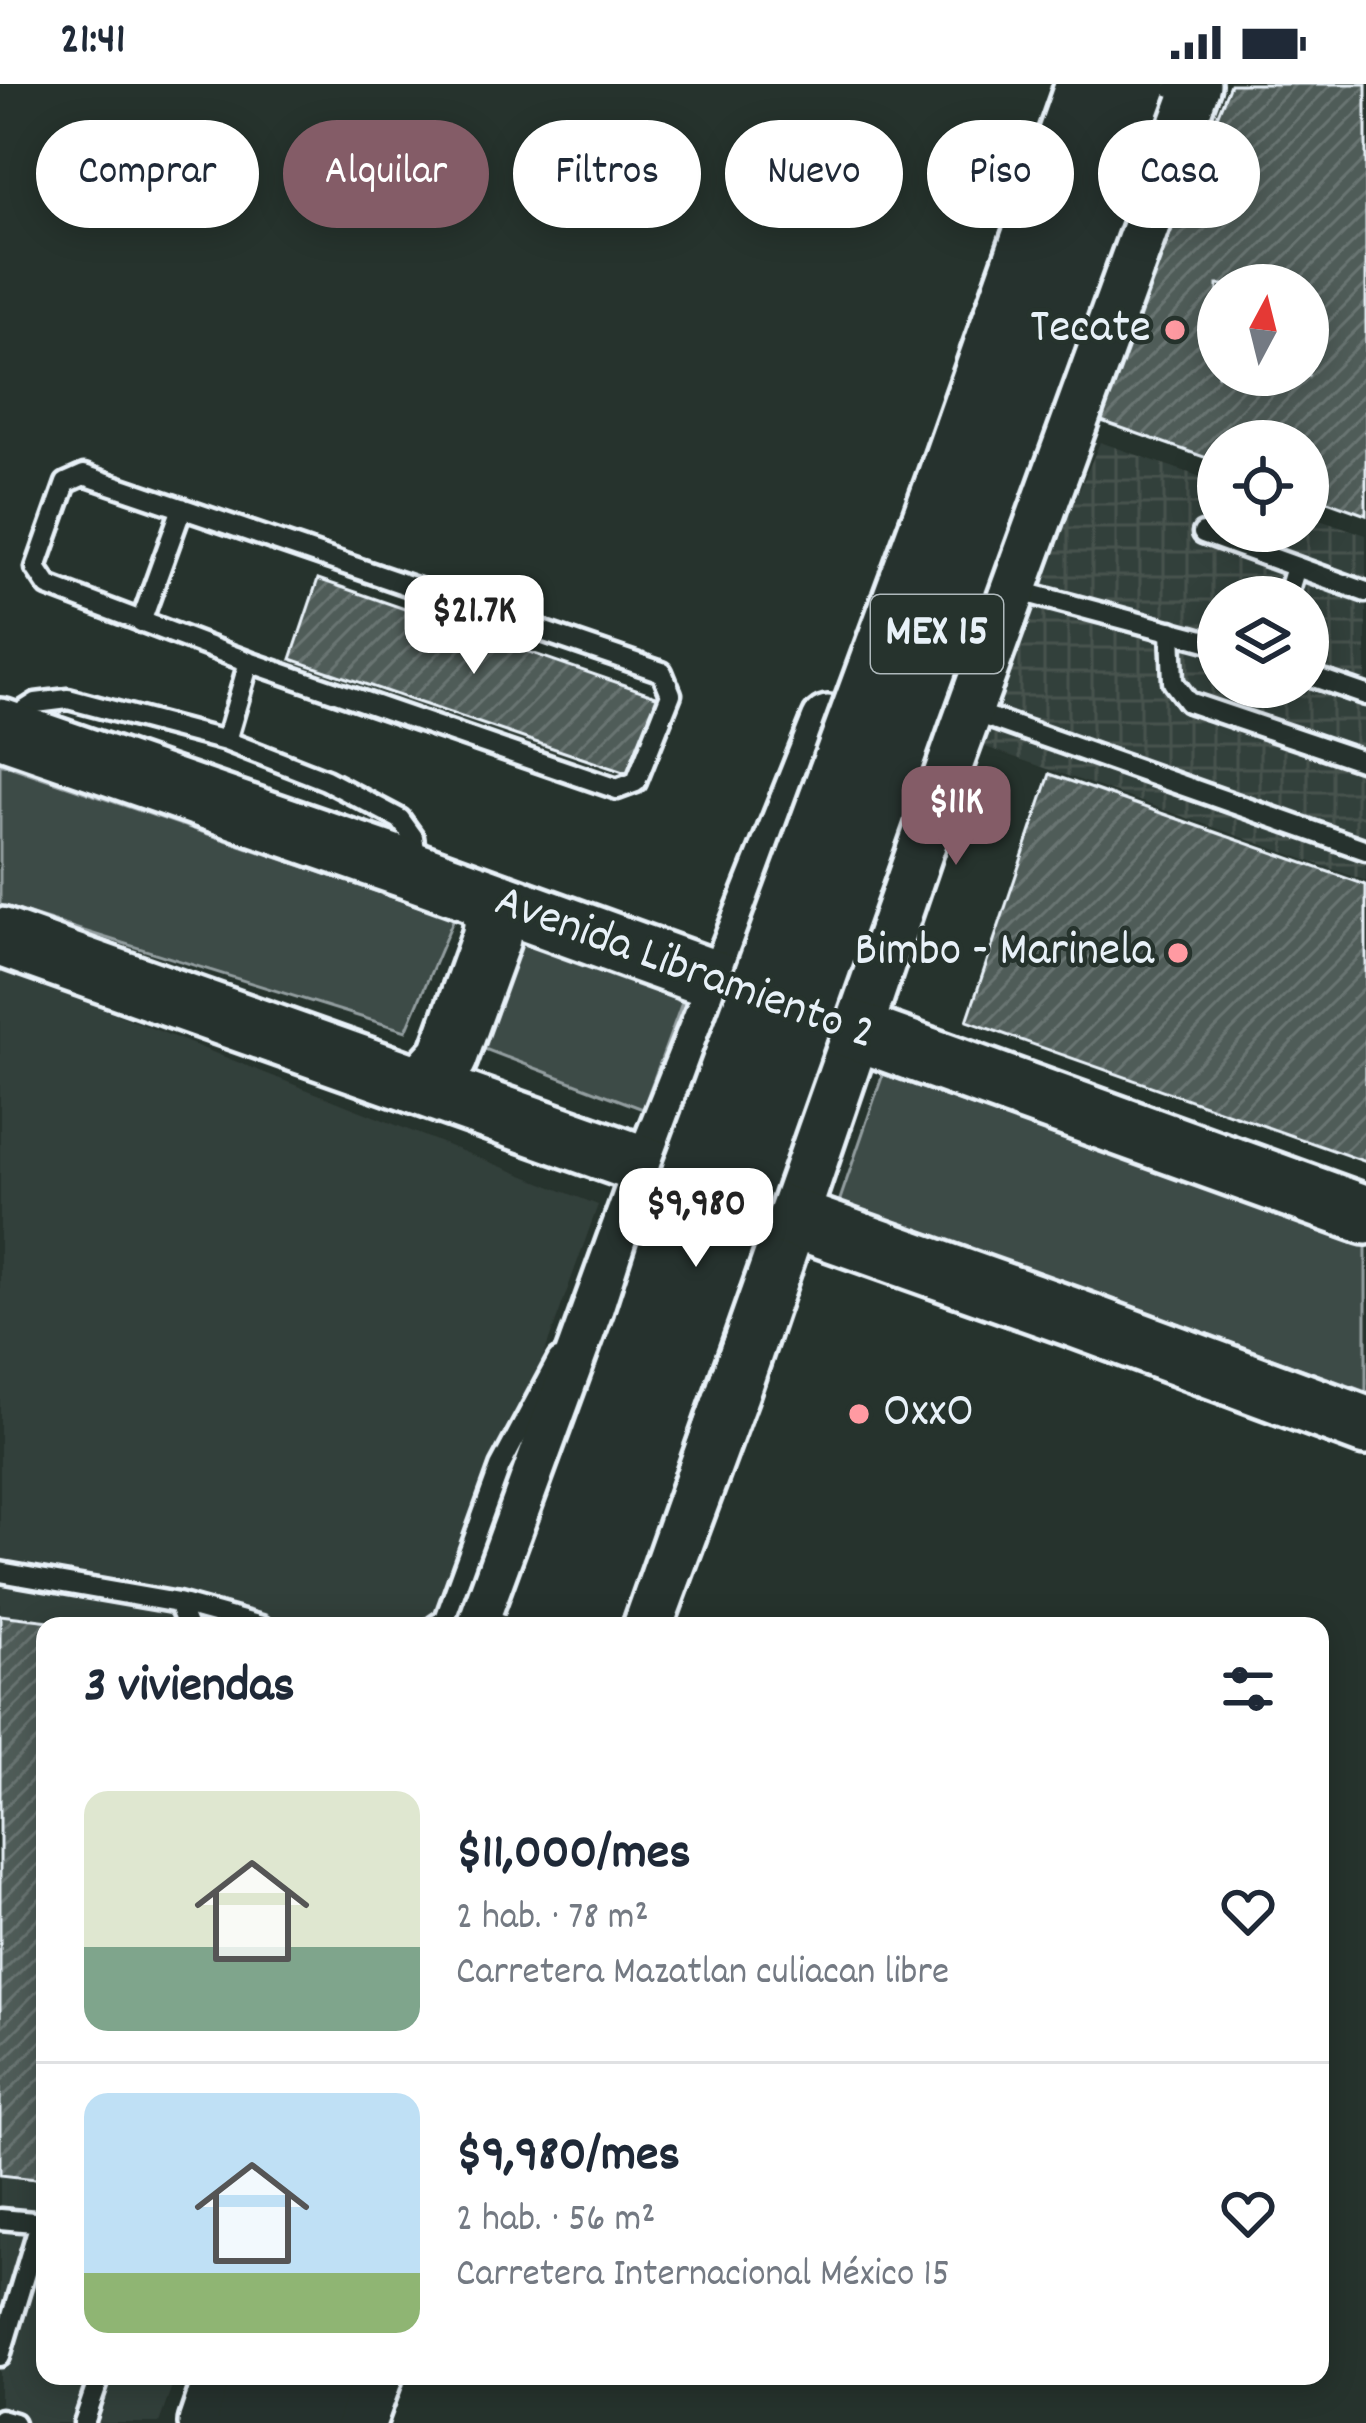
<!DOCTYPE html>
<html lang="es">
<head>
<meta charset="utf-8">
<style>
  body { margin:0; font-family:Dekko,sans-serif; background:#f2f2f3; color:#1f2937; height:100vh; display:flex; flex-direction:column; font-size:45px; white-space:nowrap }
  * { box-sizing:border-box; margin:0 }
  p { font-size:39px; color:#747a83 }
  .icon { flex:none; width:66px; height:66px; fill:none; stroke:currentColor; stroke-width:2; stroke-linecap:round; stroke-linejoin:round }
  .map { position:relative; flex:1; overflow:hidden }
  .panel { position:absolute; left:36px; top:1533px; width:1293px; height:768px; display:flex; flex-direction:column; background:#fff; border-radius:24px; box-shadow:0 6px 30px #0003 }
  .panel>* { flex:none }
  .top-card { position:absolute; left:36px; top:36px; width:1296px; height:108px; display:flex; gap:24px }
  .needle { width:78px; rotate:7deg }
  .tools { position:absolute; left:1197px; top:180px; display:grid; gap:24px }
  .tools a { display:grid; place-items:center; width:132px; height:132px; border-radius:50%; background:#fff; box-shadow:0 6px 30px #0003; font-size:60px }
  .price { position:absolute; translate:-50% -102px; padding:0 27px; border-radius:24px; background:#fff; color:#222; font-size:39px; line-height:78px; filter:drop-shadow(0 3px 6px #0008) }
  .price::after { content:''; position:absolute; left:50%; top:72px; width:36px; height:27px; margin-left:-18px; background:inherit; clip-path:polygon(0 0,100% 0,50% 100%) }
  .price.current { background:#845c67; color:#fff }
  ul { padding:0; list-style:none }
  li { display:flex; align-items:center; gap:36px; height:300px; padding:0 48px }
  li+li { border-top:3px solid #e0e1e3 }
  li span { display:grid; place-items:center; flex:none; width:336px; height:240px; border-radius:24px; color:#555 }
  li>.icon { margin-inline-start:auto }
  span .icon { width:144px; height:144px; fill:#fffc; stroke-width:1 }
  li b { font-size:51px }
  h2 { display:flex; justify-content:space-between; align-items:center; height:144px; padding:0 48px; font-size:51px }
  .pill { padding:0 42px; border-radius:54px; background:#fff; box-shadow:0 6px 30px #0003; font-size:42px; line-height:108px }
  .pill.current { background:#845c67; color:#fff }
  .status { display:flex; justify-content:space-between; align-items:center; height:84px; padding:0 60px; background:#fff; direction:ltr }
  .status svg { height:33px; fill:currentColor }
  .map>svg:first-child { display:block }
  .built { fill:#333f3a }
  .industrial { fill:url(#industrial-grid); fill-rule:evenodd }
  .green { fill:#3e4b47; stroke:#939ea0; stroke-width:3 }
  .building { fill:url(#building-hatch); stroke:#e8f1f8; stroke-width:3; fill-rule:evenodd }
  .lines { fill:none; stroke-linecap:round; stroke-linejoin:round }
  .service-casing { stroke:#e8f1f8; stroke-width:27 }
  .secondary-casing { stroke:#e8f1f8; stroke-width:60 }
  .primary-casing { stroke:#e8f1f8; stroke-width:66 }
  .trunk-casing { stroke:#e8f1f8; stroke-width:69 }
  .service { stroke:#26332d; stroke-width:18 }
  .secondary { stroke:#26332d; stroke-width:51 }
  .primary { stroke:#26332d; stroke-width:57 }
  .trunk { stroke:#26332d; stroke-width:60 }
  .trunk-bridge-casing { stroke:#e8f1f8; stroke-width:69; stroke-linecap:butt }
  .trunk-bridge { stroke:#26332d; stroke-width:60 }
  .poi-dot { fill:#ff9aa2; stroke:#26332d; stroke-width:4.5 }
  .labels { text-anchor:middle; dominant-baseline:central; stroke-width:9; stroke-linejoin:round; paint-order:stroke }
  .shield { fill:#26332d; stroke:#aeb8bb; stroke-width:3 }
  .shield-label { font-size:45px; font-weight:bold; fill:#e8f1f8 }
  .poi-label { font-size:48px; fill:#e8f1f8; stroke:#26332d; text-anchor:end }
  .street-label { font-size:48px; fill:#e8f1f8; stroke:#26332d }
</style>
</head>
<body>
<div class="status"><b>21:41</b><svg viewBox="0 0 49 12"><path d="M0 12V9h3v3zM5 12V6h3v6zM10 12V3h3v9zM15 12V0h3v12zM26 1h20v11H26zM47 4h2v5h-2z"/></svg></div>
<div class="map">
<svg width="1366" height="2339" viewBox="0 0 1366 2339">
  <defs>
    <pattern id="industrial-grid" width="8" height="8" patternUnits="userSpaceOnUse" patternTransform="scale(3)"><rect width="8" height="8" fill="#333f3a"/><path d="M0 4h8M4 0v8" fill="none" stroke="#47524e"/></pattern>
    <pattern id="building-hatch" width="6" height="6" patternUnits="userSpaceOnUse" patternTransform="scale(3)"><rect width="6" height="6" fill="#505c59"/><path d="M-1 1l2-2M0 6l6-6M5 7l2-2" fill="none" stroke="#697472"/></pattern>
  </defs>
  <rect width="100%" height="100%" fill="#26332d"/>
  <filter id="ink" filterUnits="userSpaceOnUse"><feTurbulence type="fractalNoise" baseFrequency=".00833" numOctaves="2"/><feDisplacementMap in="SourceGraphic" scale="24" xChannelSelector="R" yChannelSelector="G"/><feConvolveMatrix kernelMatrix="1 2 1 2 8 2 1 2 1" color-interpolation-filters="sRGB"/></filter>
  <g filter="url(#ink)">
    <path class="built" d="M 0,884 L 598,1121 L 446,1542 L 45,1542 L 45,2292 L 176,2292 L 159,2339 L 0,2339 Z"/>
    <path class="industrial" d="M 1100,358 L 1218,399 L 1218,447 L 1308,447 L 1308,431 L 1366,451 L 1366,797 L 971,658 ZM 1218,513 L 1308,513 L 1308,603 L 1218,603 Z"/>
    <path class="green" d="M 0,679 L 454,834 L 406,947 L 0,821 Z
      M 523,840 L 687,905 L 643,1025 L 474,961 Z
      M 883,990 L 1366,1162 L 1366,1308 L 1231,1259 L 1139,1238 L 834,1133 Z"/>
    <path class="building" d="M 1230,0 L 1366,0 L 1366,431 L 1308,410 L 1308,357 L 1218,357 L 1218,378 L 1096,335 ZM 1218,201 L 1308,201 L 1308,291 L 1218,291 Z
      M 318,495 L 659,613 L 632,691 L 291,575 Z
      M 1050,690 L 1366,801 L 1366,1078 L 967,937 Z
      M 0,1531 L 91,1542 L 45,1542 L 45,2096 L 0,2091 Z"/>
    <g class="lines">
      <g class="service-casing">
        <path id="service" d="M 84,391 L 662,588 L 671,610 L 636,698 L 617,705 L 249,578 L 48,502 L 36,484 L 66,399 Z
          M 1203,449 L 1366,508
          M 1012,505 L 1218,560
          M 1287,513 L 1296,483
          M 141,538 L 182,424
          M 1171,547 L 1173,598 L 1188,618 L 1366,678
          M 1308,591 L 1366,611
          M 968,626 L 1366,766
          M 11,635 L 36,619 L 68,615 L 226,657 L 326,696 L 400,735 L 413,753 L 417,778
          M 226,657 L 249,578
          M 0,1488 L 178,1519 L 261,1542
          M 178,1519 L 187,1542
          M 435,1542 L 445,1535 L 500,1383 L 558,1275
          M 0,2135 L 45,2139
          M 0,2272 L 40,2139
          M 0,2335 L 14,2339
          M 84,2339 L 100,2292"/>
      </g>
      <g class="secondary-casing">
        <path id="secondary" d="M 484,1542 L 650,1084 L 828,638
          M 646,1542 L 732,1310 L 939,701 L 1194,0
          M 205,2339 L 221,2292
          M 359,2339 L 376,2292"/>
      </g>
      <g class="primary-casing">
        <path id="primary" d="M 0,644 L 419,789 L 1366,1131
          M 0,853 L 1072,1233 L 1366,1342
          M 422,1001 L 448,973 L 491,854 L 494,838 L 487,814"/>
      </g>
      <g class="trunk-casing">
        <path id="trunk" d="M 247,2339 L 263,2292
          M 305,2339 L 321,2292"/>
      </g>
      <use href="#service" class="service"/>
      <use href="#secondary" class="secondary"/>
      <use href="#primary" class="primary"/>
      <use href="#trunk" class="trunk"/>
      <g class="trunk-bridge-casing">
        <path id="trunk-bridge" d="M 534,1542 L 644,1242 L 694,1086 L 948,395 L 1087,0
          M 586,1542 L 910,625 L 1137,0"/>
      </g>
      <use href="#trunk-bridge" class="trunk-bridge"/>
    </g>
  </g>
  <g class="poi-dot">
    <circle cx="1175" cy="246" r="12"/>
    <circle cx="1178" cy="869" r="12"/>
    <circle cx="859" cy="1330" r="12"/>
  </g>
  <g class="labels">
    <rect class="shield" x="871" y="511" width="132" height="78" rx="9"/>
    <g class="shield-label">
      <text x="937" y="550">MEX 15</text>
    </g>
    <g class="poi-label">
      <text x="1151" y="246">Tecate</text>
      <text x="1154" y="869">Bimbo - Marinela</text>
      <text x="883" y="1330" text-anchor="start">OxxO</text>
    </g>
    <g class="street-label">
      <text transform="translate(684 886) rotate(20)">Avenida Libramiento 2</text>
    </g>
  </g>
</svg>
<div class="tools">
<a><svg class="needle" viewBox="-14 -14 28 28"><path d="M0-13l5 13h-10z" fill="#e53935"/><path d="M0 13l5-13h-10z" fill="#747a83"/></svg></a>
<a><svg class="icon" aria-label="locate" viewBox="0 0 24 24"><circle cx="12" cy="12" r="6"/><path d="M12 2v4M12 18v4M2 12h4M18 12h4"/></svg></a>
<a><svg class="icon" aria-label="layers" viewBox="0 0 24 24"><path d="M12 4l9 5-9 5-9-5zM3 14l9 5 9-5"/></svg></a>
</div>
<b class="price" style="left:474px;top:593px">$21.7K</b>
<b class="price current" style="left:956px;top:784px">$11K</b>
<b class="price" style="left:696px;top:1186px">$9,980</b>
<div class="top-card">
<a class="pill">Comprar</a>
<a class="pill current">Alquilar</a>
<a class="pill">Filtros</a>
<a class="pill">Nuevo</a>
<a class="pill">Piso</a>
<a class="pill">Casa</a>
</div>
<section class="panel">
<h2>3 viviendas<svg class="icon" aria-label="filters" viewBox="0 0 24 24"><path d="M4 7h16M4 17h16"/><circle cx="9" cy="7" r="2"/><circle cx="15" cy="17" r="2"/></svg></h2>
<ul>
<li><span style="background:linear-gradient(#dfe7d0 65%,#7fa58c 0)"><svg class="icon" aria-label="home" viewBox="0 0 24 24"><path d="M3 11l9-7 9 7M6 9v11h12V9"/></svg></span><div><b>$11,000/mes</b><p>2 hab. · 78 m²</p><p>Carretera Mazatlan culiacan libre</p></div><svg class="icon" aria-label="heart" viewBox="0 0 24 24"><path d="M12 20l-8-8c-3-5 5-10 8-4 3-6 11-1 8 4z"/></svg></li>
<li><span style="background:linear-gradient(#bfe0f5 75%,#8fb573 0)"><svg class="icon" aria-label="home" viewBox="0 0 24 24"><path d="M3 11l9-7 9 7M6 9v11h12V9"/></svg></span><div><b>$9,980/mes</b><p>2 hab. · 56 m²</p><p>Carretera Internacional México 15</p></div><svg class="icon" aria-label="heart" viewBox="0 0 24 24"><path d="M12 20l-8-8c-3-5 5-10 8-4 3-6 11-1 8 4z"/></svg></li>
</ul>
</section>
</div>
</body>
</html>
